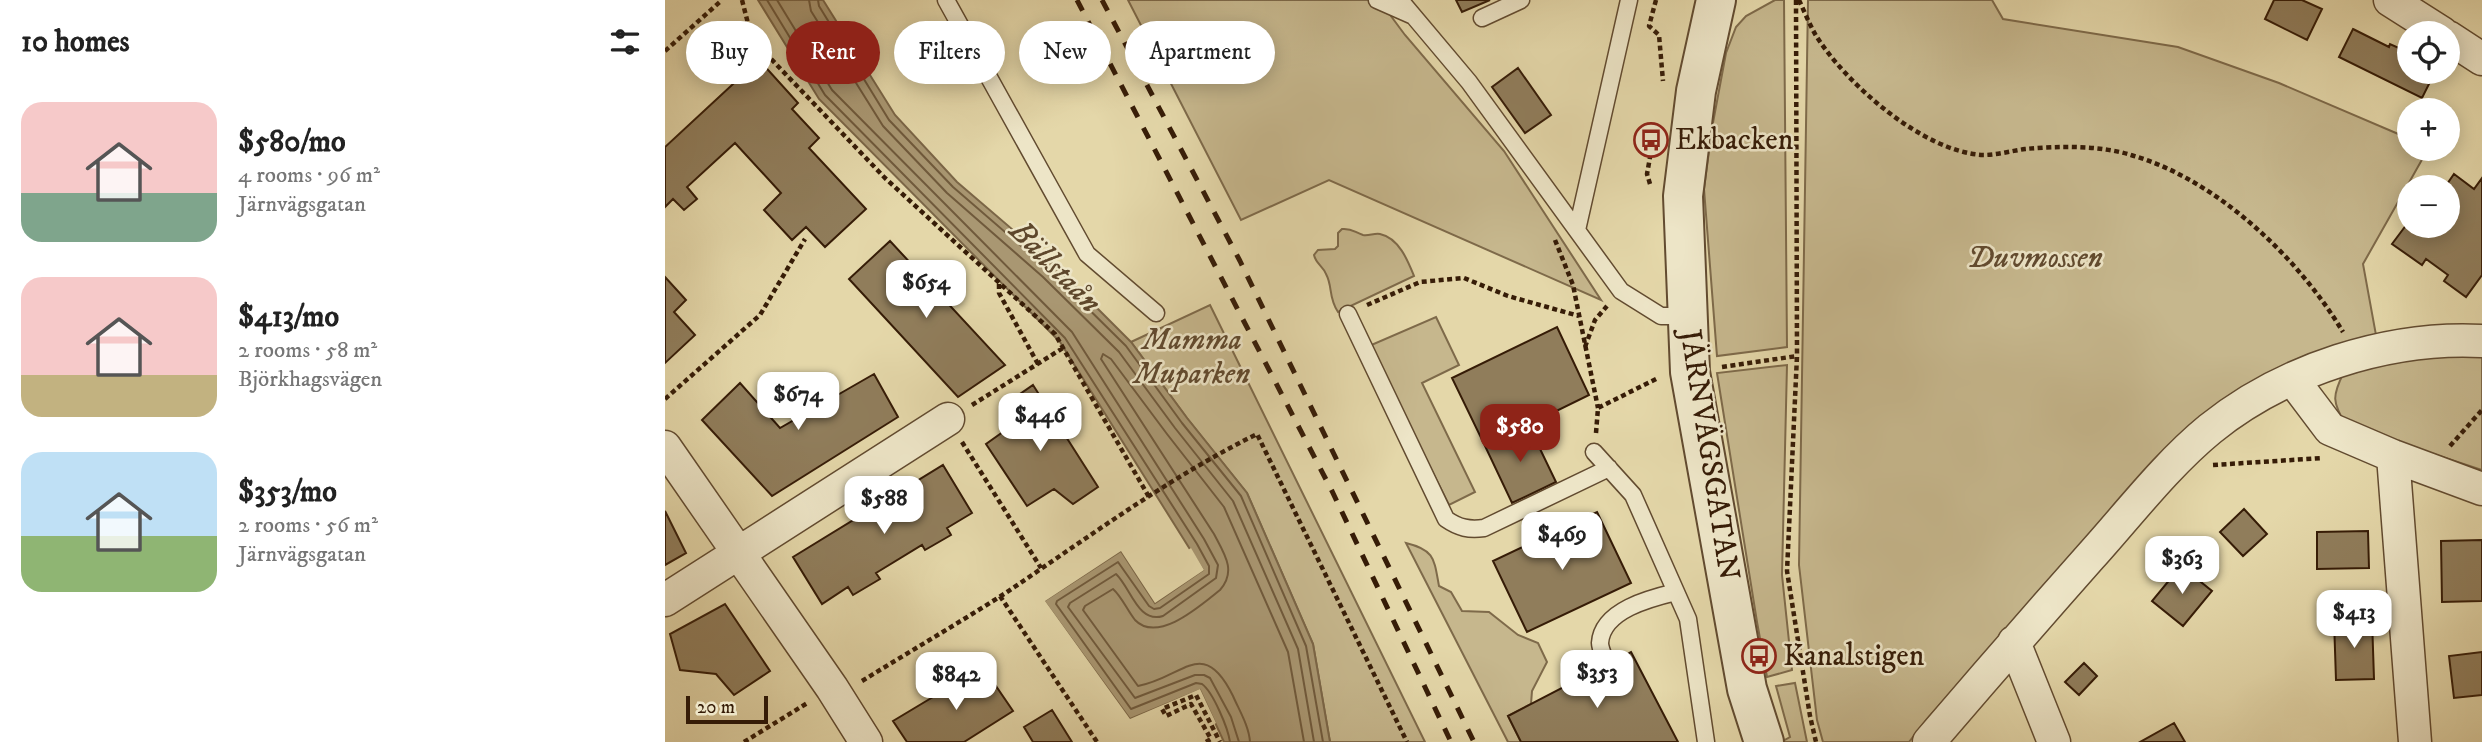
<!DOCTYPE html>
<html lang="en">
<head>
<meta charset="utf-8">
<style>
  body { margin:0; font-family:"IM FELL DW Pica",serif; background:#f2f2f2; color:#222; height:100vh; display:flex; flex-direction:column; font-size:26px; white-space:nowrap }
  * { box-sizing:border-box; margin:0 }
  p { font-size:23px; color:#767676 }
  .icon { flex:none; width:38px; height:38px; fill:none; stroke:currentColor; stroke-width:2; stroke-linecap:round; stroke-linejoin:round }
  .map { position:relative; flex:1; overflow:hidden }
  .drawer { display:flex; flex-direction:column; background:#fff; width:665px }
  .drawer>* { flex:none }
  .guide { position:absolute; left:21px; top:21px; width:665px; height:63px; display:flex; gap:14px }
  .tools { position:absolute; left:1732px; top:21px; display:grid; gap:14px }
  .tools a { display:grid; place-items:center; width:63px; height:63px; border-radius:50%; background:#fff; box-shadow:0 4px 18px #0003; font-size:35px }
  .scale { position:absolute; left:21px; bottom:18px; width:82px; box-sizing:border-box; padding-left:7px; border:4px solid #361c07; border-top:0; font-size:19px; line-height:24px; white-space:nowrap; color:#361c07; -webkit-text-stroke:5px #ede5c7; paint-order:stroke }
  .price { position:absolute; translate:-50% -60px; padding:0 16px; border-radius:14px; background:#fff; color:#222; font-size:23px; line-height:46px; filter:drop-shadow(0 2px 4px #0008) }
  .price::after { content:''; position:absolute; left:50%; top:42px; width:21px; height:16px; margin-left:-10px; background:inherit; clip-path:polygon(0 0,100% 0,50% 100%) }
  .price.current { background:#8f2418; color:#fff }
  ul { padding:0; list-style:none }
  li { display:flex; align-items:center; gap:21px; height:175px; padding:0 21px }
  li span { display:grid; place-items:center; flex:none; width:196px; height:140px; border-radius:21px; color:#555 }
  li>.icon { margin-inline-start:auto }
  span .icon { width:84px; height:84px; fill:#fffc; stroke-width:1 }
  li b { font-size:30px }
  h2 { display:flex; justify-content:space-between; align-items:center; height:84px; padding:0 21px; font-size:30px }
  .pill { padding:0 24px; border-radius:32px; background:#fff; box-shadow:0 4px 18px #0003; font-size:24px; line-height:63px }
  .pill.current { background:#8f2418; color:#fff }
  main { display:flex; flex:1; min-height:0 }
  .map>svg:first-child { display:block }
  .green { fill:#c6b78d; stroke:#7e6a4a; stroke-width:2 }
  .water { fill:#a99772; stroke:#7b6647; stroke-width:2 }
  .pier { fill:#e4d7a9 }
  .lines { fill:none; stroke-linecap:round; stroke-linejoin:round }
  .shore { stroke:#705a3c; stroke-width:2 }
  .building { fill:#907d5b; stroke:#361c07; stroke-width:2 }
  .service-casing { stroke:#624b30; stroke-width:19 }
  .minor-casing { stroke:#624b30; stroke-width:35 }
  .tertiary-casing { stroke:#624b30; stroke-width:42 }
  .path { stroke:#361c07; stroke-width:4.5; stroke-dasharray:5 3.5; stroke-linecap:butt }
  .service { stroke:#ede5c7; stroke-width:16 }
  .minor { stroke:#ede5c7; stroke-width:32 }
  .tertiary { stroke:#ede5c7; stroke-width:38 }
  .rail { stroke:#361c07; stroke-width:5; stroke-dasharray:12 12; stroke-linecap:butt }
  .labels { text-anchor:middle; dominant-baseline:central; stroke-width:5; stroke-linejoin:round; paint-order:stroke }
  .poi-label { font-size:30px; fill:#361c07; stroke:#ede5c7; text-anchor:start }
  .park-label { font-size:30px; font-style:italic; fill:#614a2f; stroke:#ede5c7 }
  .street-label { font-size:30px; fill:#361c07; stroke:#ede5c7 }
  .water-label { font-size:32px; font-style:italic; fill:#5e472c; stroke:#ede5c7 }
</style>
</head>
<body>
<main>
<section class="drawer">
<h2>10 homes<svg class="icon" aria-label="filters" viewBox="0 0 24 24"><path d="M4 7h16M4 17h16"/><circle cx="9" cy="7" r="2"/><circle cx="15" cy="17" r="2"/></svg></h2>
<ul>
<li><span style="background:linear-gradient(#f6c9c9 65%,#7fa58c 0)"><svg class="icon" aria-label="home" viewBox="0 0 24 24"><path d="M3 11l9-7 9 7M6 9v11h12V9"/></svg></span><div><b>$580/mo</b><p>4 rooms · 96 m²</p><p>Järnvägsgatan</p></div></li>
<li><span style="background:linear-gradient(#f6c9c9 70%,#c2b280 0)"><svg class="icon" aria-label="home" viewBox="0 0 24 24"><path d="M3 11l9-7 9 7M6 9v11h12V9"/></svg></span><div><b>$413/mo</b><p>2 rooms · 58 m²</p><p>Björkhagsvägen</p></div></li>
<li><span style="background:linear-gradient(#bfe0f5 60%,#8fb573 0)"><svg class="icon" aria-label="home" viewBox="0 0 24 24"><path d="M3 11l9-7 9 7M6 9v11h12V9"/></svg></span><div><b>$353/mo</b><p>2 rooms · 56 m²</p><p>Järnvägsgatan</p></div></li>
</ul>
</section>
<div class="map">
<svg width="1817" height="742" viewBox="0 0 1817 742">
  <rect width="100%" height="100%" fill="#e4d7a9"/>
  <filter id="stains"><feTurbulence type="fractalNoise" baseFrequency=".00286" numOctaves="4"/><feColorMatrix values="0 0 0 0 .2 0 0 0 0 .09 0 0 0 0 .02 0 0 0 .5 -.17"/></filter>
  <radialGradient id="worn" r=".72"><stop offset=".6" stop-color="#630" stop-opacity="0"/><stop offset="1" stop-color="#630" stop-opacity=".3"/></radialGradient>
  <path class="green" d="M 463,0 L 714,0 L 740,35 L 839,151 L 936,300 L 664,180 L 576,220 Z
    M 1110,0 L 1119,0 L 1122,347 L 1052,356 L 1039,189 L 1047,128 L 1061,53 L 1071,27 L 1081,16 Z
    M 1143,0 L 1327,0 L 1338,19 L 1513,47 L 1614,83 L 1745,139 L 1745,149 L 1763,149 L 1698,264 L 1711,335 L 1630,365 L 1347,623 L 1262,719 L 1244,742 L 1158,742 L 1152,720 L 1134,565 Z
    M 677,229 C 687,228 689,232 698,235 C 704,236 709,233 715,234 C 734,238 743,261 749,276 L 673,312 C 663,297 668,287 661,274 C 658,266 651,264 649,255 L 653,250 L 670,249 L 673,246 L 673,233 Z
    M 545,305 L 760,742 L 665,742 L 648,644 L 582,493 L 522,418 L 466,342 Z
    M 771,317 L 794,365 L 757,383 L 810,492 L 784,505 L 704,346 Z
    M 1817,351 L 1817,470 L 1681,425 C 1667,402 1667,396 1679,372 L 1704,364 Z
    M 1122,365 L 1117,575 L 1127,670 L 1102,677 L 1092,622 L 1052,373 Z
    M 741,543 C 770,550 769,559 774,586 L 786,592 L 797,611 L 824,612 L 853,635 L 873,643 L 882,662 L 867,691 L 866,704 L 843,716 L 856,742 L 843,742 Z
    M 1130,683 L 1142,742 L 1116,742 L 1125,737 L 1111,686 Z"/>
  <path class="water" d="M 93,0 L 158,0 L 230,115 L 292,182 L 389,265 L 466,342 L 522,418 L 582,493 L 648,644 L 665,742 L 559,742 L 535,690 L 465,719 L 379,601 L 456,551 L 490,603 L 538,570 L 395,342 L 154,99 Z"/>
  <path class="pier" d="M 456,547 L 459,549 L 491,598 L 534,569 L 523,550 L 526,548 L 539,570 L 490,603 L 456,551 L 380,601 L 465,719 L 535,689 L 551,723 L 548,725 L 534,694 L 463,722 L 376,603 L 377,598 Z"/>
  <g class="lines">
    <path class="shore" d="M 102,0 L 160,95 L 400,338 L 532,544 L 544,566 L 544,574 L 495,608 L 489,609 L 484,606 L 453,562 L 392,601 L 391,604 L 466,709 L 531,683 L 537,684 C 548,692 563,728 565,742
      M 112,0 L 167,90 L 407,332 L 539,539 L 553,565 L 551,578 L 498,616 C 473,624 466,588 451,574 L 405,603 L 403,607 L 470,698 L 530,675 L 539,675 L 545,678 L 566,717 L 574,742
      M 144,0 L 146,11 L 218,126 L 282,193 L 378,277 L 454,352 L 510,428 L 568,501 L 633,649 L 649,742
      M 153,0 L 154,6 L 224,120 L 288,187 L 384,270 L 461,346 L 517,423 L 576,496 L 641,646 L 658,742
      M 585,742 C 584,726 574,710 568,696 C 538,635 518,678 473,686 L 418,610 L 420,606 L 448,589 C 457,597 462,610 470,620 C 493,644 536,605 555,590 C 572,571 559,553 549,534 L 436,359 L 438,354 L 446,359 L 502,434 L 559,507 L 623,652 L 639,742"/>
  </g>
  <path class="building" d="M 791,0 L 825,0 L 797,12 Z
    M 1609,0 L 1637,0 L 1657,9 L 1642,40 L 1600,19 Z
    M 1688,29 L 1724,47 L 1725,44 L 1745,53 L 1745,72 L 1770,72 L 1757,98 L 1674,57 Z
    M 94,60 L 133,103 L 127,109 L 154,138 L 144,148 L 201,209 L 160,247 L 141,227 L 127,240 L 99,210 L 116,193 L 70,143 L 22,187 L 32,199 L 19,210 L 8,199 L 0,207 L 0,147 Z
    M 853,68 L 886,115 L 860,133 L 827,87 Z
    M 1789,174 L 1809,189 L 1817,178 L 1817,275 L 1801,297 L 1779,281 L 1783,275 L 1761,259 L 1757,265 L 1727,244 L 1745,220 L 1745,226 L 1783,226 L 1783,187 L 1780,187 Z
    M 225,241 L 340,365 L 293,397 L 184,279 Z
    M 0,277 L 21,300 L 9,312 L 30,335 L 0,363 Z
    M 892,327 L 924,395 L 820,446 L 787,378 Z
    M 209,374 L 233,417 L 107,496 L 37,420 L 75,383 L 115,428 Z
    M 368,385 L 433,487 L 408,504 L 389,489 L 362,506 L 321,444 L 349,424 L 345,401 Z
    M 863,424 L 891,482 L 847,503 L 820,446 Z
    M 278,465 L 307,513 L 282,528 L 286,535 L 260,550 L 257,545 L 211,573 L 215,579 L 188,595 L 183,587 L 157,604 L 128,557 Z
    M 1579,509 L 1602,534 L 1578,556 L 1555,532 Z
    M 0,511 L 21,553 L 0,565 Z
    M 932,512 L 966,583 L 862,632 L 828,561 Z
    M 1703,531 L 1704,568 L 1652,569 L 1652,532 Z
    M 1817,540 L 1817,601 L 1777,602 L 1776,541 Z
    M 1516,566 L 1547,591 L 1518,626 L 1487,601 Z
    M 60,604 L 105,671 L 69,695 L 51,674 L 15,670 L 5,634 Z
    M 1707,619 L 1709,679 L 1671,680 L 1669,620 Z
    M 966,652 L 1013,742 L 856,742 L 843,716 Z
    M 1817,652 L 1817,695 L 1789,698 L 1784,656 Z
    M 1419,663 L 1432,676 L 1414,695 L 1400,682 Z
    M 318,667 L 348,711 L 299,742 L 242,742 L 228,721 Z
    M 387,710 L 407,742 L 368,742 L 359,727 Z
    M 1509,723 L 1520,742 L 1475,742 Z"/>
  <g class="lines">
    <g class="service-casing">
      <path id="service" d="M 281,0 L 422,254 L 491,313
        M 712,0 L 746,15
        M 735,0 L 804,82 L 956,291 L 996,316 L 1023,316
        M 817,18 L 856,0
        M 912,230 L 964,0
        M 683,314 L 781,519 C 794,528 804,530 819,528 L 944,468
        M 929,452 L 968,495 L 1023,619 L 1041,742
        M 942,665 C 940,659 935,649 935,643 C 937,610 986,598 1011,592"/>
    </g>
    <g class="minor-casing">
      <path id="minor" d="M 1725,0 L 1777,33
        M 1783,37 L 1817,59
        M 1628,380 L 1665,429 L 1728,456 L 1817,489
        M 0,447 L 167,688 L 201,742
        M 1728,456 L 1750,742
        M 0,600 L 283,419
        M 1349,642 L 1389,742
        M 1264,742 C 1317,680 1371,618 1425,557 C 1463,515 1501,465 1545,429 C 1618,370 1723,336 1817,341"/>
    </g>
    <g class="tertiary-casing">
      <path id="tertiary" d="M 1051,0 L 1031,91 L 1018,196 L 1025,372 L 1082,689 L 1099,742"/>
    </g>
    <path class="path" d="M 77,0 L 87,39 L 220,178 L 390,334 L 484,497
      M 991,0 L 984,26 L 994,35 L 998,81
      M 1131,0 L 1132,356 L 1122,571 L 1145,716 L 1151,742
      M 1134,0 C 1139,11 1144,23 1150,34 C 1180,83 1258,152 1318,155 C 1332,155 1346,151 1360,149 C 1393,146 1434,145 1466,155 C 1551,179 1633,257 1678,332
      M 0,51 L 57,0
      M 985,184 L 982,174 L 991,124
      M 890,240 L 908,285 L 933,408
      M 334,284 L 334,293 L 373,364
      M 702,305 L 755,282 L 799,278 L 843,296 L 914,316
      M 920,347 L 930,320 L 942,306
      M 1057,367 L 1132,356
      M 0,399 L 95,315 L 140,239
      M 307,405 L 398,348
      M 931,433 L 933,408 L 993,378
      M 297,442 L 376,568
      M 1785,446 L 1817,410
      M 1548,465 L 1658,458
      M 335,596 L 432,742
      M 197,681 C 244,652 292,624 339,594 C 421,539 503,478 592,434 L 742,742
      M 79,742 L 144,702
      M 541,742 L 546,739 L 526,704 L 501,716 L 497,709 L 531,695 L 555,742"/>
    <use href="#service" class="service"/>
    <use href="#minor" class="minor"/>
    <use href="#tertiary" class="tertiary"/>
    <path class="rail" d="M 412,0 L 667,491 L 786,742
      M 437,0 L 575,261 L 809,742"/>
  </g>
  <defs>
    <g id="bus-ring" transform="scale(1.75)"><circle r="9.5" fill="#ede5c7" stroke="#8f2418" stroke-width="1.5"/><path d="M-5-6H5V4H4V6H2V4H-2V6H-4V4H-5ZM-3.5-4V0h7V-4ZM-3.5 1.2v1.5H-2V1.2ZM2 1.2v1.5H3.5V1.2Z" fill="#8f2418"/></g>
  </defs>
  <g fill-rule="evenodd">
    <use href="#bus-ring" x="986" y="140"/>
    <use href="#bus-ring" x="1094" y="656"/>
  </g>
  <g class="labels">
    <g class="poi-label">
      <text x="1010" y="140">Ekbacken</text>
      <text x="1118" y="656">Kanalstigen</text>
    </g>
    <g class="park-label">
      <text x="1370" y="258">Duvmossen</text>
      <text x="527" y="340">Mamma<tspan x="527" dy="34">Muparken</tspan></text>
    </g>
    <g class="street-label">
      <text transform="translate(1044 455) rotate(81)">JÄRNVÄGSGATAN</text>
    </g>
    <g class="water-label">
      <text transform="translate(390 267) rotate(46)">Bällstaån</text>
    </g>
  </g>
  <rect width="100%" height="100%" filter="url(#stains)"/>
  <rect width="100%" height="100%" fill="url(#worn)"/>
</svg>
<div class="tools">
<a><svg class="icon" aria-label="locate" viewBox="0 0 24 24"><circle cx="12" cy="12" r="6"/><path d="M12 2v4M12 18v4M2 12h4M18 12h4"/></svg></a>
<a>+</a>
<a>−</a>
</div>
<div class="scale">20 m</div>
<b class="price" style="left:261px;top:320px">$654</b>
<b class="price" style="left:133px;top:432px">$674</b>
<b class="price" style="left:375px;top:453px">$446</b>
<b class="price current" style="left:855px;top:464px">$580</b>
<b class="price" style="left:219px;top:536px">$588</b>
<b class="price" style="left:897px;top:572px">$469</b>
<b class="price" style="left:1517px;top:596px">$363</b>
<b class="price" style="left:1689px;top:650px">$413</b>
<b class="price" style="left:932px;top:710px">$353</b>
<b class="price" style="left:291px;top:712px">$842</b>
<div class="guide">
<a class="pill">Buy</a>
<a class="pill current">Rent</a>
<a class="pill">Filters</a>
<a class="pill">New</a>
<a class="pill">Apartment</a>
</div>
</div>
</main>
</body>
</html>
